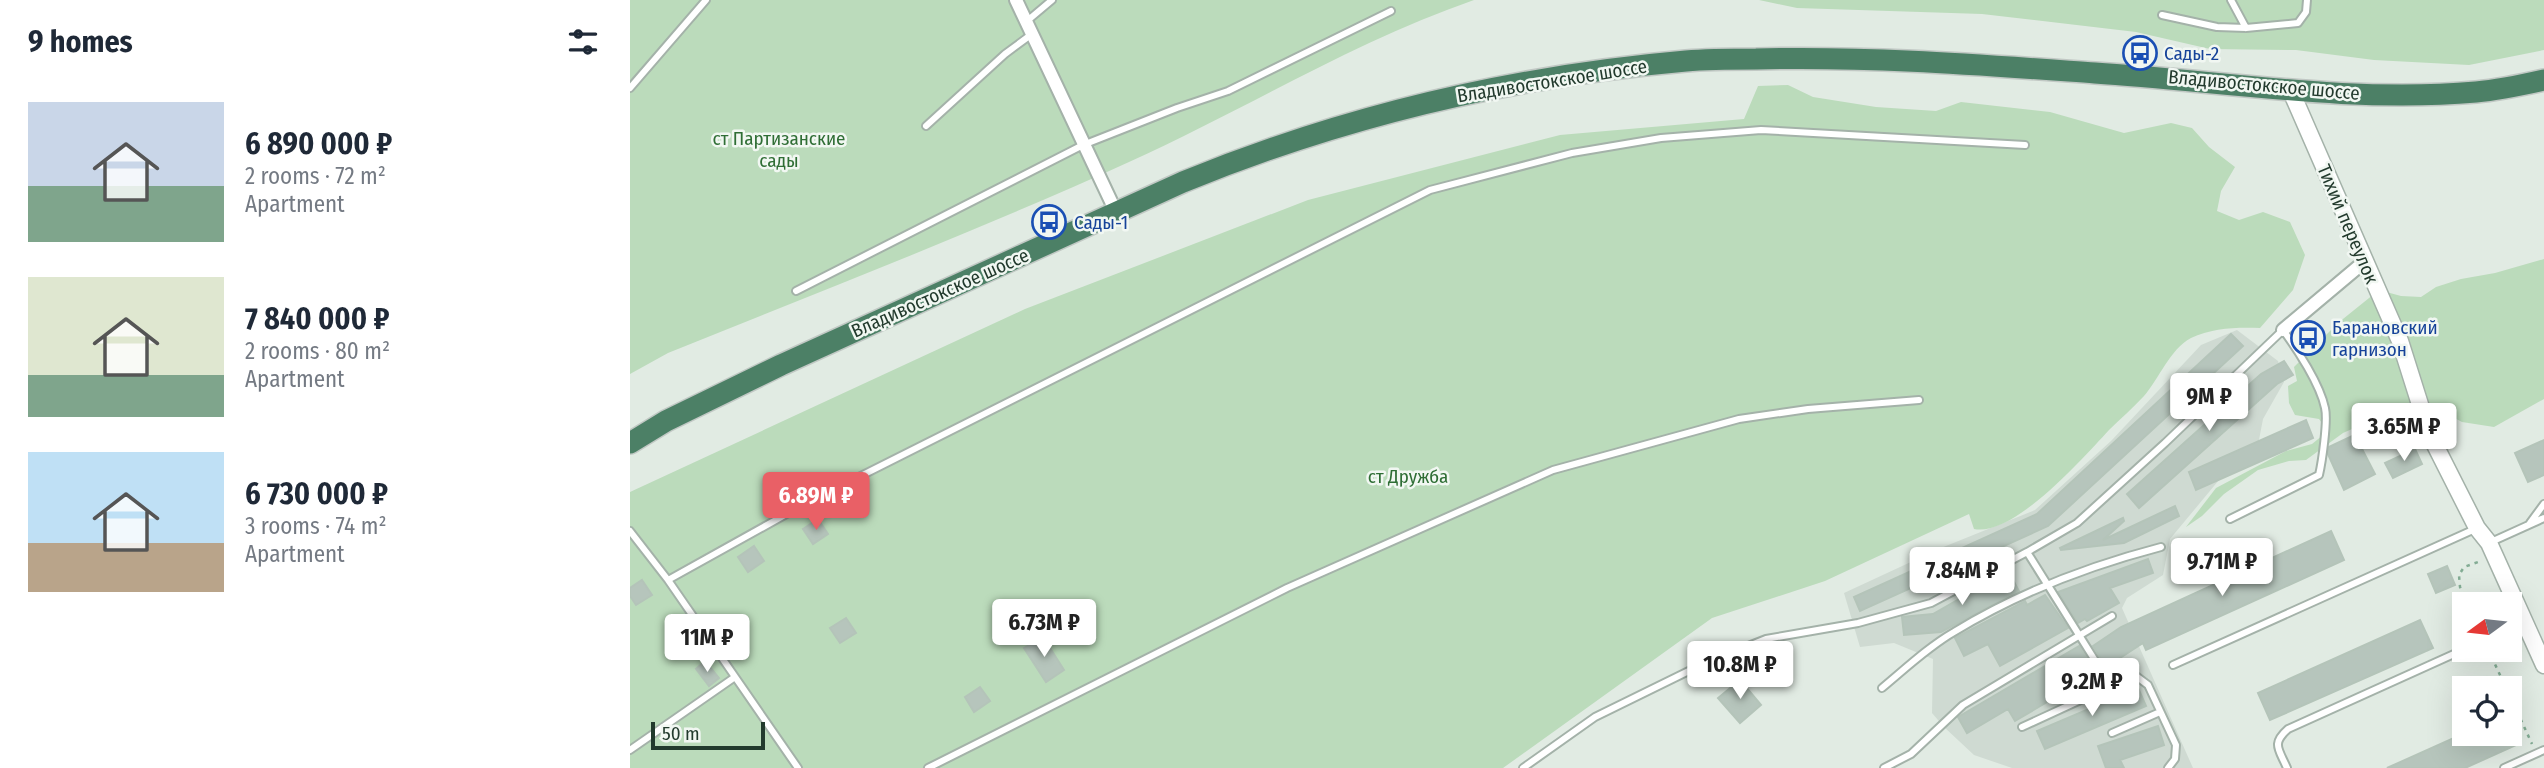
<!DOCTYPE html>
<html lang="en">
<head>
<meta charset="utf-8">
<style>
  body { margin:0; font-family:"Fira Sans Condensed",sans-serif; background:#f2f2f3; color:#1f2937; height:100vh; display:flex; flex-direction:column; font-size:26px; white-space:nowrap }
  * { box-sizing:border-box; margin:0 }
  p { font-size:23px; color:#747a83 }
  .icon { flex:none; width:38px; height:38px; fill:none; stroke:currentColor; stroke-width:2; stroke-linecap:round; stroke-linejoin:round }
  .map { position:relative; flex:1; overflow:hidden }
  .side { display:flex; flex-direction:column; background:#fff; width:630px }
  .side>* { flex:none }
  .needle { width:46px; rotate:255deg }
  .controls { position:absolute; left:1822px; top:592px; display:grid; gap:14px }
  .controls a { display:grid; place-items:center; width:70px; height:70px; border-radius:0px; background:#fff; box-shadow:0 7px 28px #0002; font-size:35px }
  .scale { position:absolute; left:21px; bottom:18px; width:114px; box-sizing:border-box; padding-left:7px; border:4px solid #223a2d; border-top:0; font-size:19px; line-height:24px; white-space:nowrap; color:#223a2d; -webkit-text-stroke:5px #f1f7f2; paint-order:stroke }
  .price { position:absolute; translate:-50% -60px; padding:0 16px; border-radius:7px; background:#fff; color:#222; font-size:23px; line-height:46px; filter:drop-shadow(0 2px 4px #0008) }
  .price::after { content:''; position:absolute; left:50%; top:42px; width:21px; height:16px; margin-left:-10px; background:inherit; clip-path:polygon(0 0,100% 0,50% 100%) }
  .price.current { background:#e96066; color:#fff }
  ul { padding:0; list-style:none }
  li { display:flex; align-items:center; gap:21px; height:175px; padding:0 28px }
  li span { display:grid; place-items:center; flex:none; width:196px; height:140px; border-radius:0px; color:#555 }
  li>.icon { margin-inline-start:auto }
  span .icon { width:84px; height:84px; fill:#fffc; stroke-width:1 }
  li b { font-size:30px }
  h2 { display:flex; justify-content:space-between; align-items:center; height:84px; padding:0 28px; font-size:30px }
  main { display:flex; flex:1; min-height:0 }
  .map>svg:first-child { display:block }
  .built { fill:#cfdad2 }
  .green { fill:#bbdbbb }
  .building { fill:#b6c5bc; stroke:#b4c4b9; stroke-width:2 }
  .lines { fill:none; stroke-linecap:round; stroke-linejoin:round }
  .service-casing { stroke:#a4b2a9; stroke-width:10 }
  .minor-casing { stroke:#a4b2a9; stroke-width:16 }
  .tertiary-casing { stroke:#a4b2a9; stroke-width:19 }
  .trunk-casing { stroke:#c1c8c4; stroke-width:24 }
  .path { stroke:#83ac94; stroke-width:2.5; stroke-dasharray:3.5 5; stroke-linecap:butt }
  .service { stroke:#fff; stroke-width:6 }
  .minor { stroke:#fff; stroke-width:12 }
  .tertiary { stroke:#fff; stroke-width:16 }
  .trunk { stroke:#4c8066; stroke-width:21 }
  .labels { text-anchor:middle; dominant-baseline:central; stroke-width:5; stroke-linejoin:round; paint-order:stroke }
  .transit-label { font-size:19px; fill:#164399; stroke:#f1f7f2; text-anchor:start }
  .street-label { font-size:19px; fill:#223a2d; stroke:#f1f7f2 }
  .park-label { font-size:19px; fill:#2f6e35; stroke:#f1f7f2 }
</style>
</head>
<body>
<main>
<section class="side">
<h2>9 homes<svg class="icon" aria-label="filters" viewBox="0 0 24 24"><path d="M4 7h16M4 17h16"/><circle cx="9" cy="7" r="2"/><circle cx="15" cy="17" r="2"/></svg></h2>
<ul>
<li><span style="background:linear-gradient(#c9d6e8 60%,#7fa58c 0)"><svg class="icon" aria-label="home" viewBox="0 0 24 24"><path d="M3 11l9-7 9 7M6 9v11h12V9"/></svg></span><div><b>6 890 000 ₽</b><p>2 rooms · 72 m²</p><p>Apartment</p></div></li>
<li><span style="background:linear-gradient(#dfe7d0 70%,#7fa58c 0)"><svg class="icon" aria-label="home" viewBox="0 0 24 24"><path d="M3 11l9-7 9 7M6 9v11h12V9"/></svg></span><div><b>7 840 000 ₽</b><p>2 rooms · 80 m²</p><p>Apartment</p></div></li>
<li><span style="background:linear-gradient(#bfe0f5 65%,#b9a48a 0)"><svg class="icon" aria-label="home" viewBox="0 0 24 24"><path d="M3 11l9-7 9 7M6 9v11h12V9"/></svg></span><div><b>6 730 000 ₽</b><p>3 rooms · 74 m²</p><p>Apartment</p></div></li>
</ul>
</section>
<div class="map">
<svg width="1914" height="768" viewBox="0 0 1914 768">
  <rect width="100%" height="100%" fill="#e1ebe3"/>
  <path class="built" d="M 1607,330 L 1648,361 L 1654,382 L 1633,419 L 1628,445 L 1614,461 L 1589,480 L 1540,539 L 1533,575 L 1497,598 L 1492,608 L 1563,768 L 1382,768 L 1344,755 L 1314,727 L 1302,713 L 1303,659 L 1264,643 L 1230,647 L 1214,593 L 1311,548 L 1405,510 L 1481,441 L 1571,345 Z"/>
  <path class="green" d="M 0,0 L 844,0 C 723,42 614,110 499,162 C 347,231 192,291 38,353 L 0,374 Z
    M 1129,0 L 1914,0 L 1914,50 L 1839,65 L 1744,60 L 1666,50 L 1580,49 L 1506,32 L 1352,14 L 1167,8 Z
    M 1158,85 L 1183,97 L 1246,107 L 1306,111 L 1331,102 L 1420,112 L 1494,133 L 1541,123 L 1562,128 L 1579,147 L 1605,167 L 1591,191 L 1587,211 L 1609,220 L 1633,212 L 1660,222 L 1675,255 L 1663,290 L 1630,328 C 1607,327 1582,328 1561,338 C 1540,349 1529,379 1514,396 C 1503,408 1490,419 1479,430 C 1454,457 1384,537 1344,529 L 1339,514 L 1195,581 L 1082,618 L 873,768 L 0,768 L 0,492 L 395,309 L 678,200 L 930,135 L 1114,119 L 1128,86 Z
    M 1914,259 L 1914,399 L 1864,427 L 1832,422 L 1796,403 L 1740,421 L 1713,433 L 1676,460 L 1659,461 L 1628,470 L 1594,494 L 1572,516 L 1556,527 L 1586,488 L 1656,451 L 1682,444 L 1698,431 L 1689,419 L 1665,415 L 1659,403 L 1658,386 L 1667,381 L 1664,367 L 1708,323 L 1749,290 L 1771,296 L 1791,297 L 1806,287 L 1831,279 L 1865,273 Z"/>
  <path class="building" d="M 1601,334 L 1613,346 L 1418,526 L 1230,611 L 1224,597 L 1407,514 Z
    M 1654,361 L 1663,375 L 1647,384 L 1509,508 L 1497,494 L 1631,374 Z
    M 1676,420 L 1683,438 L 1566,490 L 1559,472 Z
    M 1737,429 L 1744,443 L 1732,449 L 1745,474 L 1714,490 L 1698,454 L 1699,447 Z
    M 1914,440 L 1914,475 L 1898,482 L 1885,453 Z
    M 1785,449 L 1792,464 L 1763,478 L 1755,463 Z
    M 1545,506 L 1549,516 L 1494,543 L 1431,550 L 1430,548 L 1493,518 L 1494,521 L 1473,540 Z
    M 188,519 L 198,534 L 183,544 L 173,529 Z
    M 1701,531 L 1714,560 L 1516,650 L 1513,643 L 1476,667 L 1463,646 L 1491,627 Z
    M 124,546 L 134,561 L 118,572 L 108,557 Z
    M 1518,559 L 1523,573 L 1480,588 L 1489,603 L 1457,621 L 1455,619 L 1448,623 L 1428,592 Z
    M 1817,566 L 1825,585 L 1806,593 L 1798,574 Z
    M 1378,571 L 1389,591 L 1311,632 L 1274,635 L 1272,617 L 1303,614 Z
    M 12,580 L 22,595 L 6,605 L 0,596 L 0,588 Z
    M 1415,595 L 1438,628 L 1370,666 L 1358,644 L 1334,656 L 1325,638 L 1395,601 L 1397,605 Z
    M 216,618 L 226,633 L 210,643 L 200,628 Z
    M 1790,620 L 1803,648 L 1640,720 L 1628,693 Z
    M 413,637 L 434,670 L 416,682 L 394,648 Z
    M 1449,646 L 1466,673 L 1385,721 L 1378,709 L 1337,733 L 1328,717 Z
    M 75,661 L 89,678 L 79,686 L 66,669 Z
    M 1110,680 L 1131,705 L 1110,723 L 1088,698 Z
    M 350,687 L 360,701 L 344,712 L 335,697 Z
    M 1508,688 L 1516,706 L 1415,749 L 1407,731 Z
    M 1528,726 L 1534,745 L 1490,760 L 1494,768 L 1476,768 L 1468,746 Z
    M 1835,733 L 1880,733 L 1886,745 L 1835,768 L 1757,768 Z"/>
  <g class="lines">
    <g class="service-casing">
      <path id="service" d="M 1601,0 L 1616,28
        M 1532,15 L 1587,27 L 1616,28 L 1668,23 L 1676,12 L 1677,0
        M 397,21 L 422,0
        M 0,88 L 76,0
        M 296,126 L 375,54 L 402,34
        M 166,291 L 453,145 L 547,108 L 598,91 L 761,11
        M 1900,523 L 1914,504
        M 0,531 L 38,580 L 168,768
        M 1861,542 L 1914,518
        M 1397,552 L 1481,686 L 1506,676 L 1518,685 L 1546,745 L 1545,759 L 1538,768
        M 38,580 L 171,506 L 800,190 L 942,153 L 1031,138 L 1131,130 L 1395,145
        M 1880,630 L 1894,624
        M 1543,665 L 1845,529
        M 1252,688 C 1275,669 1298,647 1324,632 C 1388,593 1458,566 1531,547
        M 1392,727 L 1481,686
        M 1482,733 L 1530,712
        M 0,750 L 105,677
        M 298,768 L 657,588 L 923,470 L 1109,419 L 1178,409 L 1289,400
        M 893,768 L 965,717 L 1073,664 L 1136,639 L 1228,623 L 1301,603 L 1397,552 L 1447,523 L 1535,443 L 1653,330 C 1667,349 1690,384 1695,408 C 1698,421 1692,462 1689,475 L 1600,519
        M 1254,768 L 1281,754 L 1333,705 L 1482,616
        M 1657,768 C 1649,749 1641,744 1658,729 L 1835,649
        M 1874,768 L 1914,750"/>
    </g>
    <g class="minor-casing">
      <path id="minor" d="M 386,0 L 486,212
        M 1653,330 L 1734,262"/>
    </g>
    <g class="tertiary-casing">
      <path id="tertiary" d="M 1660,89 L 1770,341 L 1799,433 L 1847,528 L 1859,543 L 1914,665"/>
    </g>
    <g class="trunk-casing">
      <path id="trunk" d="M 0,443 L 36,421 L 151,365 L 553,182 C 714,116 883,76 1056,61 C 1079,59 1103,59 1126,59 C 1239,56 1352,65 1465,73 C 1591,81 1719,103 1846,92 C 1868,90 1892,85 1914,80"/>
    </g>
    <path class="path" d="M 1837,604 L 1830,587 L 1829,575 L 1834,567 L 1851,561
      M 1858,649 L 1876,688
      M 1880,696 L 1902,744"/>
    <use href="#service" class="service"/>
    <use href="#minor" class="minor"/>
    <use href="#tertiary" class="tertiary"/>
    <use href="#trunk" class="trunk"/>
  </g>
  <defs>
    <g id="bus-ring" transform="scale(1.75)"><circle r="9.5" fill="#f1f7f2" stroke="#1a4fb4" stroke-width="1.5"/><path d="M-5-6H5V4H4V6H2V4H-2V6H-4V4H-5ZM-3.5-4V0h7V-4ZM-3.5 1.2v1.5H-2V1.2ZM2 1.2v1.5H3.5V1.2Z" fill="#1a4fb4"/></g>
  </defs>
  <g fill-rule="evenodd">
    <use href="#bus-ring" x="1510" y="53"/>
    <use href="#bus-ring" x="419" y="222"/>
    <use href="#bus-ring" x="1678" y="338"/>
  </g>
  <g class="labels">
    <g class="transit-label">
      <text x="1534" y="53">Сады-2</text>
      <text x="444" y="222">Сады-1</text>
      <text x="1702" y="327">Барановский<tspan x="1702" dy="22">гарнизон</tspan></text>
    </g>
    <g class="street-label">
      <text transform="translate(922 81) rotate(-9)">Владивостокское шоссе</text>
      <text transform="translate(1634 85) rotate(5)">Владивостокское шоссе</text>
      <text transform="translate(1718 224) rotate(67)">Тихий переулок</text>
      <text transform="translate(310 293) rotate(-24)">Владивостокское шоссе</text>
    </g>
    <g class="park-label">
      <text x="149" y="138">ст Партизанские<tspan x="149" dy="22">сады</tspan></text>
      <text x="778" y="476">ст Дружба</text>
    </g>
  </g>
</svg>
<div class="controls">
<a><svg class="needle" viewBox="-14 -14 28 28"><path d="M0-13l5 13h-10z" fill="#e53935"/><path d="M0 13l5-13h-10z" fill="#747a83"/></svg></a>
<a><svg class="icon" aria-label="locate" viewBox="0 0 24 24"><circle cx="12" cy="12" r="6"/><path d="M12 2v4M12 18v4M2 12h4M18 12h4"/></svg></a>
</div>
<div class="scale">50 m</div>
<b class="price" style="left:1579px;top:433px">9M ₽</b>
<b class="price" style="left:1774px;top:463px">3.65M ₽</b>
<b class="price current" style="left:186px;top:532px">6.89M ₽</b>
<b class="price" style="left:1592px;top:598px">9.71M ₽</b>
<b class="price" style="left:1332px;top:607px">7.84M ₽</b>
<b class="price" style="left:414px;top:659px">6.73M ₽</b>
<b class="price" style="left:77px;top:674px">11M ₽</b>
<b class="price" style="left:1110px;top:701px">10.8M ₽</b>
<b class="price" style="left:1462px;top:718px">9.2M ₽</b>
</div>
</main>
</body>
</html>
